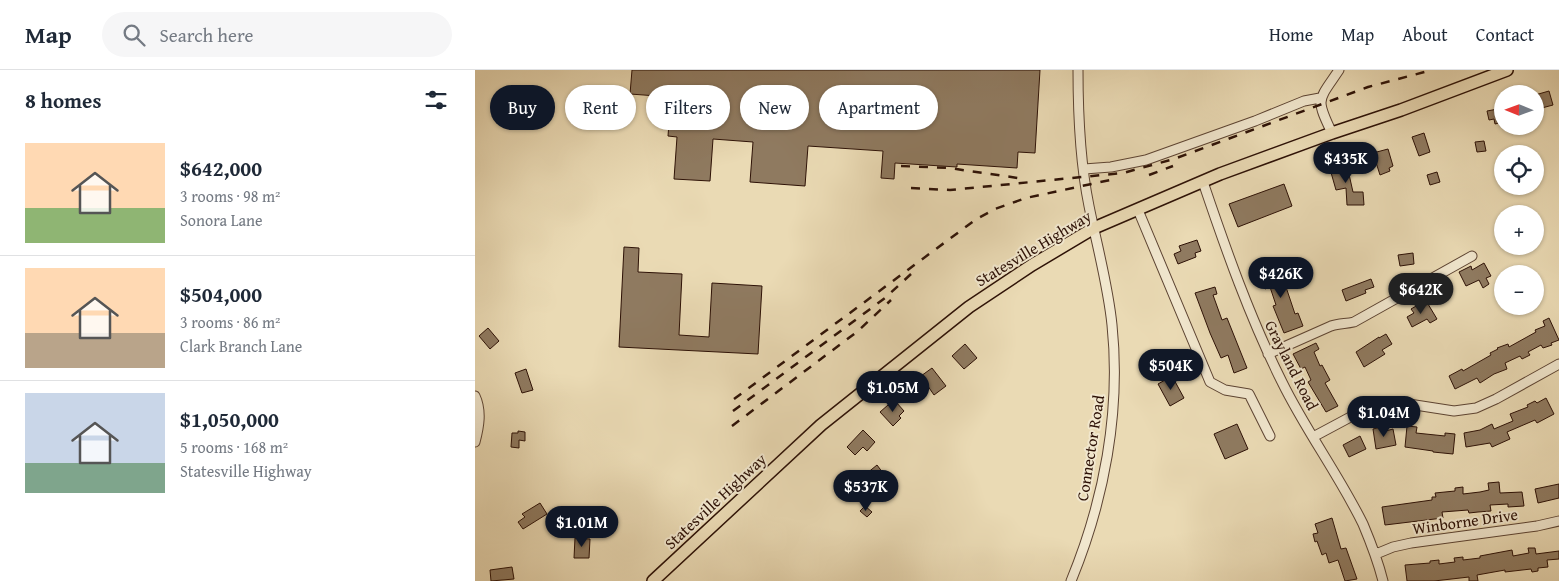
<!DOCTYPE html>
<html lang="en">
<head>
<meta charset="utf-8">
<style>
  body { margin:0; font-family:"Gentium Book Plus",serif; background:#f6f6f7; color:#1f2937; height:100vh; display:flex; flex-direction:column; font-size:19px; white-space:nowrap }
  * { box-sizing:border-box; margin:0 }
  p { font-size:16px; color:#747a83 }
  .icon { flex:none; width:28px; height:28px; fill:none; stroke:currentColor; stroke-width:2; stroke-linecap:round; stroke-linejoin:round }
  .map { position:relative; flex:1; overflow:hidden }
  .panel { display:flex; flex-direction:column; background:#fff; width:475px }
  .panel>* { flex:none }
  .guide { position:absolute; left:15px; top:15px; width:475px; height:45px; display:flex; gap:10px }
  .needle { width:32px; rotate:271deg }
  .buttons { position:absolute; left:1019px; top:15px; display:grid; gap:10px }
  .buttons a { display:grid; place-items:center; width:50px; height:50px; border-radius:50%; background:#fff; box-shadow:0 1px 4px #0004; font-size:25px }
  .price { position:absolute; translate:-50% -42px; padding:0 11px; border-radius:18px; background:#111827; color:#fff; font-size:16px; line-height:32px; filter:drop-shadow(0 1px 2px #0008) }
  .price::after { content:''; position:absolute; left:50%; top:30px; width:15px; height:11px; margin-left:-8px; background:inherit; clip-path:polygon(0 0,100% 0,50% 100%) }
  .price.selected { background:#222; color:#fff }
  ul { padding:0; list-style:none }
  li { display:flex; align-items:center; gap:15px; height:125px; padding:0 25px }
  li+li { border-top:1px solid #e0e1e3 }
  li span { display:grid; place-items:center; flex:none; width:140px; height:100px; border-radius:0px; color:#555 }
  li>.icon { margin-inline-start:auto }
  span .icon { width:60px; height:60px; fill:#fffc; stroke-width:1 }
  li b { font-size:21px }
  h2 { display:flex; justify-content:space-between; align-items:center; height:60px; padding:0 25px; font-size:21px }
  .pill { padding:0 18px; border-radius:22px; background:#fff; box-shadow:0 1px 4px #0004; font-size:18px; line-height:45px }
  .pill.selected { background:#111827; color:#fff }
  header { display:flex; align-items:center; gap:30px; box-sizing:border-box; height:70px; padding:0 25px; background:#fff; border-bottom:1px solid #e0e1e3 }
  header strong { font-size:24px }
  nav { display:flex; gap:28px; margin-inline-start:auto; font-size:18px }
  .search { width:350px; height:45px; background:#f6f6f7; display:flex; align-items:center; gap:12px; box-sizing:border-box; padding:0 18px; border-radius:28px; color:#747a83; font-size:19px }
  main { display:flex; flex:1; min-height:0 }
  .map>svg:first-child { display:block }
  .building { fill:#8f7a60; stroke:#2d1106 }
  .lines { fill:none; stroke-linecap:round; stroke-linejoin:round }
  .minor-casing { stroke:#5c4332; stroke-width:11 }
  .major-casing { stroke:#2d1106; stroke-width:14 }
  .minor { stroke:#f1e7ce; stroke-width:9 }
  .major { stroke:#eadab4; stroke-width:11 }
  .rail { stroke:#2d1106; stroke-width:2.5; stroke-dasharray:9 9; stroke-linecap:butt }
  .labels { text-anchor:middle; dominant-baseline:central; stroke-width:4; stroke-linejoin:round; paint-order:stroke }
  .street-label { font-size:16px; fill:#2d1106; stroke:#f1e7ce }
</style>
</head>
<body>
<header>
<strong>Map</strong>
<div class="search"><svg class="icon" aria-label="search" viewBox="0 0 24 24"><circle cx="10" cy="10" r="6"/><path d="M15 15l6 6"/></svg>Search here</div>
<nav><a>Home</a><a>Map</a><a>About</a><a>Contact</a></nav>
</header>
<main>
<section class="panel">
<h2>8 homes<svg class="icon" aria-label="filters" viewBox="0 0 24 24"><path d="M4 7h16M4 17h16"/><circle cx="9" cy="7" r="2"/><circle cx="15" cy="17" r="2"/></svg></h2>
<ul>
<li><span style="background:linear-gradient(#ffd9b3 65%,#8fb573 0)"><svg class="icon" aria-label="home" viewBox="0 0 24 24"><path d="M3 11l9-7 9 7M6 9v11h12V9"/></svg></span><div><b>$642,000</b><p>3 rooms · 98 m²</p><p>Sonora Lane</p></div></li>
<li><span style="background:linear-gradient(#ffd9b3 65%,#b9a48a 0)"><svg class="icon" aria-label="home" viewBox="0 0 24 24"><path d="M3 11l9-7 9 7M6 9v11h12V9"/></svg></span><div><b>$504,000</b><p>3 rooms · 86 m²</p><p>Clark Branch Lane</p></div></li>
<li><span style="background:linear-gradient(#c9d6e8 70%,#7fa58c 0)"><svg class="icon" aria-label="home" viewBox="0 0 24 24"><path d="M3 11l9-7 9 7M6 9v11h12V9"/></svg></span><div><b>$1,050,000</b><p>5 rooms · 168 m²</p><p>Statesville Highway</p></div></li>
</ul>
</section>
<div class="map">
<svg width="1084" height="511" viewBox="0 0 1084 511">
  <rect width="100%" height="100%" fill="#eadab4"/>
  <filter id="stains"><feTurbulence type="fractalNoise" baseFrequency=".004" numOctaves="4"/><feColorMatrix values="0 0 0 0 .2 0 0 0 0 .09 0 0 0 0 .02 0 0 0 .5 -.17"/></filter>
  <radialGradient id="worn" r=".72"><stop offset=".6" stop-color="#630" stop-opacity="0"/><stop offset="1" stop-color="#630" stop-opacity=".3"/></radialGradient>
  <path class="building" d="M 157,0 L 565,0 L 560,83 L 543,82 L 542,98 L 482,94 L 482,97 L 420,93 L 419,109 L 406,108 L 408,81 L 333,76 L 330,116 L 275,112 L 278,72 L 238,69 L 235,111 L 199,109 L 202,67 L 193,66 L 196,27 L 155,24 Z
    M 1074,21 L 1078,35 L 1063,39 L 1060,25 Z
    M 1028,38 L 1028,52 L 1020,54 L 1019,49 L 1014,50 L 1012,41 Z
    M 949,63 L 955,82 L 944,86 L 937,67 Z
    M 1009,71 L 1011,81 L 1002,82 L 1000,72 Z
    M 913,79 L 918,96 L 914,98 L 915,101 L 905,105 L 898,83 Z
    M 871,91 L 878,122 L 888,122 L 889,135 L 872,135 L 871,118 L 861,120 L 855,99 L 860,98 L 859,94 Z
    M 962,102 L 965,112 L 955,115 L 952,105 Z
    M 809,114 L 817,136 L 763,157 L 754,134 Z
    M 722,170 L 726,181 L 720,183 L 721,187 L 703,194 L 699,184 L 706,181 L 704,176 Z
    M 149,177 L 164,178 L 163,202 L 207,204 L 204,265 L 234,267 L 237,213 L 287,216 L 283,284 L 144,277 Z
    M 938,183 L 939,194 L 925,196 L 923,185 Z
    M 803,193 L 820,244 L 823,243 L 828,256 L 809,263 L 798,236 L 801,235 L 795,217 L 790,219 L 787,210 L 792,209 L 788,198 Z
    M 1009,193 L 1016,206 L 1011,208 L 1014,214 L 1008,218 L 1004,210 L 991,216 L 984,202 L 996,196 L 997,200 Z
    M 896,209 L 899,217 L 890,220 L 891,223 L 871,231 L 867,220 Z
    M 740,217 L 742,224 L 738,225 L 747,250 L 752,248 L 772,298 L 759,303 L 753,285 L 746,288 L 735,263 L 720,223 Z
    M 953,234 L 962,249 L 955,253 L 952,249 L 937,257 L 932,247 L 939,243 L 936,239 L 943,235 L 945,238 Z
    M 1074,248 L 1084,270 L 1076,273 L 1077,275 L 1068,278 L 1066,275 L 1053,282 L 1055,285 L 1047,289 L 1045,286 L 1030,293 L 1032,299 L 1019,304 L 1005,313 L 1002,308 L 980,319 L 974,306 L 987,299 L 988,301 L 1016,285 L 1015,283 L 1023,279 L 1022,278 L 1033,274 L 1034,277 L 1061,262 L 1060,260 L 1070,256 L 1068,251 Z
    M 13,258 L 24,271 L 15,279 L 4,266 Z
    M 911,264 L 917,274 L 907,280 L 910,284 L 889,297 L 881,282 L 904,267 L 904,268 Z
    M 841,273 L 844,279 L 839,282 L 845,296 L 847,295 L 855,310 L 850,313 L 863,336 L 851,342 L 833,312 L 836,310 L 830,297 L 826,299 L 818,284 Z
    M 490,274 L 502,288 L 489,299 L 477,286 Z
    M 457,298 L 471,316 L 459,325 L 446,306 Z
    M 51,299 L 58,320 L 47,323 L 40,303 Z
    M 697,306 L 709,328 L 695,336 L 683,314 Z
    M 1071,328 L 1079,344 L 1062,353 L 1060,350 L 1032,362 L 1035,369 L 1017,377 L 1015,373 L 991,377 L 989,363 L 1005,360 L 1017,354 L 1019,359 L 1038,351 L 1035,344 L 1053,337 L 1052,335 L 1060,331 L 1062,333 Z
    M 421,332 L 429,341 L 424,346 L 426,348 L 418,356 L 405,342 L 413,335 L 415,337 Z
    M 762,354 L 773,379 L 750,389 L 739,364 Z
    M 932,356 L 942,357 L 941,363 L 970,366 L 970,363 L 980,364 L 978,384 L 958,382 L 958,381 L 930,377 Z
    M 906,357 L 907,362 L 918,359 L 921,375 L 901,379 L 898,359 Z
    M 388,360 L 400,372 L 392,381 L 388,377 L 380,385 L 372,377 Z
    M 43,361 L 50,362 L 50,371 L 44,370 L 44,378 L 36,377 L 37,363 L 43,363 Z
    M 885,366 L 891,379 L 874,387 L 868,375 Z
    M 402,395 L 408,403 L 398,412 L 391,404 Z
    M 1024,412 L 1025,423 L 1047,422 L 1049,436 L 1033,437 L 1033,434 L 1015,435 L 1016,441 L 1003,442 L 994,443 L 993,440 L 967,442 L 968,448 L 910,455 L 907,437 L 957,430 L 957,427 L 961,427 L 960,423 L 980,421 L 980,418 L 988,417 L 988,424 L 1005,422 L 1014,420 L 1013,413 Z
    M 1084,414 L 1084,428 L 1063,433 L 1060,419 Z
    M 65,433 L 72,444 L 48,459 L 43,452 L 50,447 L 47,444 Z
    M 390,436 L 397,442 L 392,447 L 385,441 Z
    M 857,448 L 866,479 L 871,478 L 882,509 L 870,511 L 863,490 L 854,493 L 851,483 L 847,485 L 842,471 L 840,472 L 838,464 L 843,463 L 840,454 Z
    M 100,468 L 115,469 L 114,488 L 99,488 Z
    M 1053,478 L 1060,478 L 1061,484 L 1084,481 L 1084,489 L 1072,490 L 1073,497 L 1063,498 L 1063,501 L 1057,502 L 1056,499 L 1030,502 L 1030,500 L 1002,505 L 1003,511 L 994,511 L 994,507 L 959,511 L 932,511 L 930,495 L 955,493 L 955,491 L 964,490 L 964,494 L 980,492 L 979,488 L 988,487 L 988,490 L 1005,488 L 1005,486 L 1037,480 L 1038,486 L 1054,483 Z
    M 37,497 L 39,509 L 16,511 L 15,500 Z"/>
  <g class="lines">
    <g class="minor-casing">
      <path id="minor" d="M 857,63 C 840,28 843,31 864,0
        M 609,99 L 636,97 L 671,90 L 780,51 L 829,31 L 845,28
        M 728,112 C 751,180 775,248 807,312 C 831,361 864,405 888,454 C 896,473 903,491 908,511
        M 663,140 L 735,312 L 750,320 L 774,324 L 795,366
        M 793,284 L 856,256 C 864,253 871,254 879,252 L 997,186
        M 0,326 C 7,341 4,357 0,372
        M 838,367 L 881,344 L 900,335 L 921,332 L 979,341 L 1001,338 L 1021,329 L 1084,294
        M 901,484 L 918,477 L 936,473 L 1062,456 L 1084,451
        M 596,511 C 629,431 646,342 637,255 C 633,215 622,176 614,136 C 605,92 603,45 603,0"/>
    </g>
    <g class="major-casing">
      <path id="major" d="M 178,511 L 346,355 L 494,237 L 557,195 L 619,158 L 745,104 L 857,63 L 926,40 L 1032,0"/>
    </g>
    <use href="#minor" class="minor"/>
    <use href="#major" class="major"/>
    <path class="rail" d="M 426,96 L 474,98 L 543,108
      M 674,105 L 698,96
      M 436,118 L 475,120 L 648,103 L 699,89 L 893,17 L 957,0
      M 259,329 L 500,150 L 520,139 L 551,128 L 635,110
      M 258,341 L 410,228 L 436,204
      M 257,356 L 383,261 L 416,230"/>
  </g>
  <g class="labels">
    <g class="street-label">
      <text transform="translate(558 178) rotate(-31)">Statesville Highway</text>
      <text transform="translate(817 295) rotate(63)">Grayland Road</text>
      <text transform="translate(615 378) rotate(-81)">Connector Road</text>
      <text transform="translate(240 431) rotate(-43)">Statesville Highway</text>
      <text transform="translate(990 451) rotate(-8)">Winborne Drive</text>
    </g>
  </g>
  <rect width="100%" height="100%" filter="url(#stains)"/>
  <rect width="100%" height="100%" fill="url(#worn)"/>
</svg>
<div class="buttons">
<a><svg class="needle" viewBox="-14 -14 28 28"><path d="M0-13l5 13h-10z" fill="#e53935"/><path d="M0 13l5-13h-10z" fill="#747a83"/></svg></a>
<a><svg class="icon" aria-label="locate" viewBox="0 0 24 24"><circle cx="12" cy="12" r="6"/><path d="M12 2v4M12 18v4M2 12h4M18 12h4"/></svg></a>
<a>+</a>
<a>−</a>
</div>
<b class="price" style="left:871px;top:114px">$435K</b>
<b class="price" style="left:806px;top:229px">$426K</b>
<b class="price selected" style="left:946px;top:245px">$642K</b>
<b class="price" style="left:696px;top:321px">$504K</b>
<b class="price" style="left:418px;top:343px">$1.05M</b>
<b class="price" style="left:909px;top:368px">$1.04M</b>
<b class="price" style="left:391px;top:442px">$537K</b>
<b class="price" style="left:107px;top:478px">$1.01M</b>
<div class="guide">
<a class="pill selected">Buy</a>
<a class="pill">Rent</a>
<a class="pill">Filters</a>
<a class="pill">New</a>
<a class="pill">Apartment</a>
</div>
</div>
</main>
</body>
</html>
